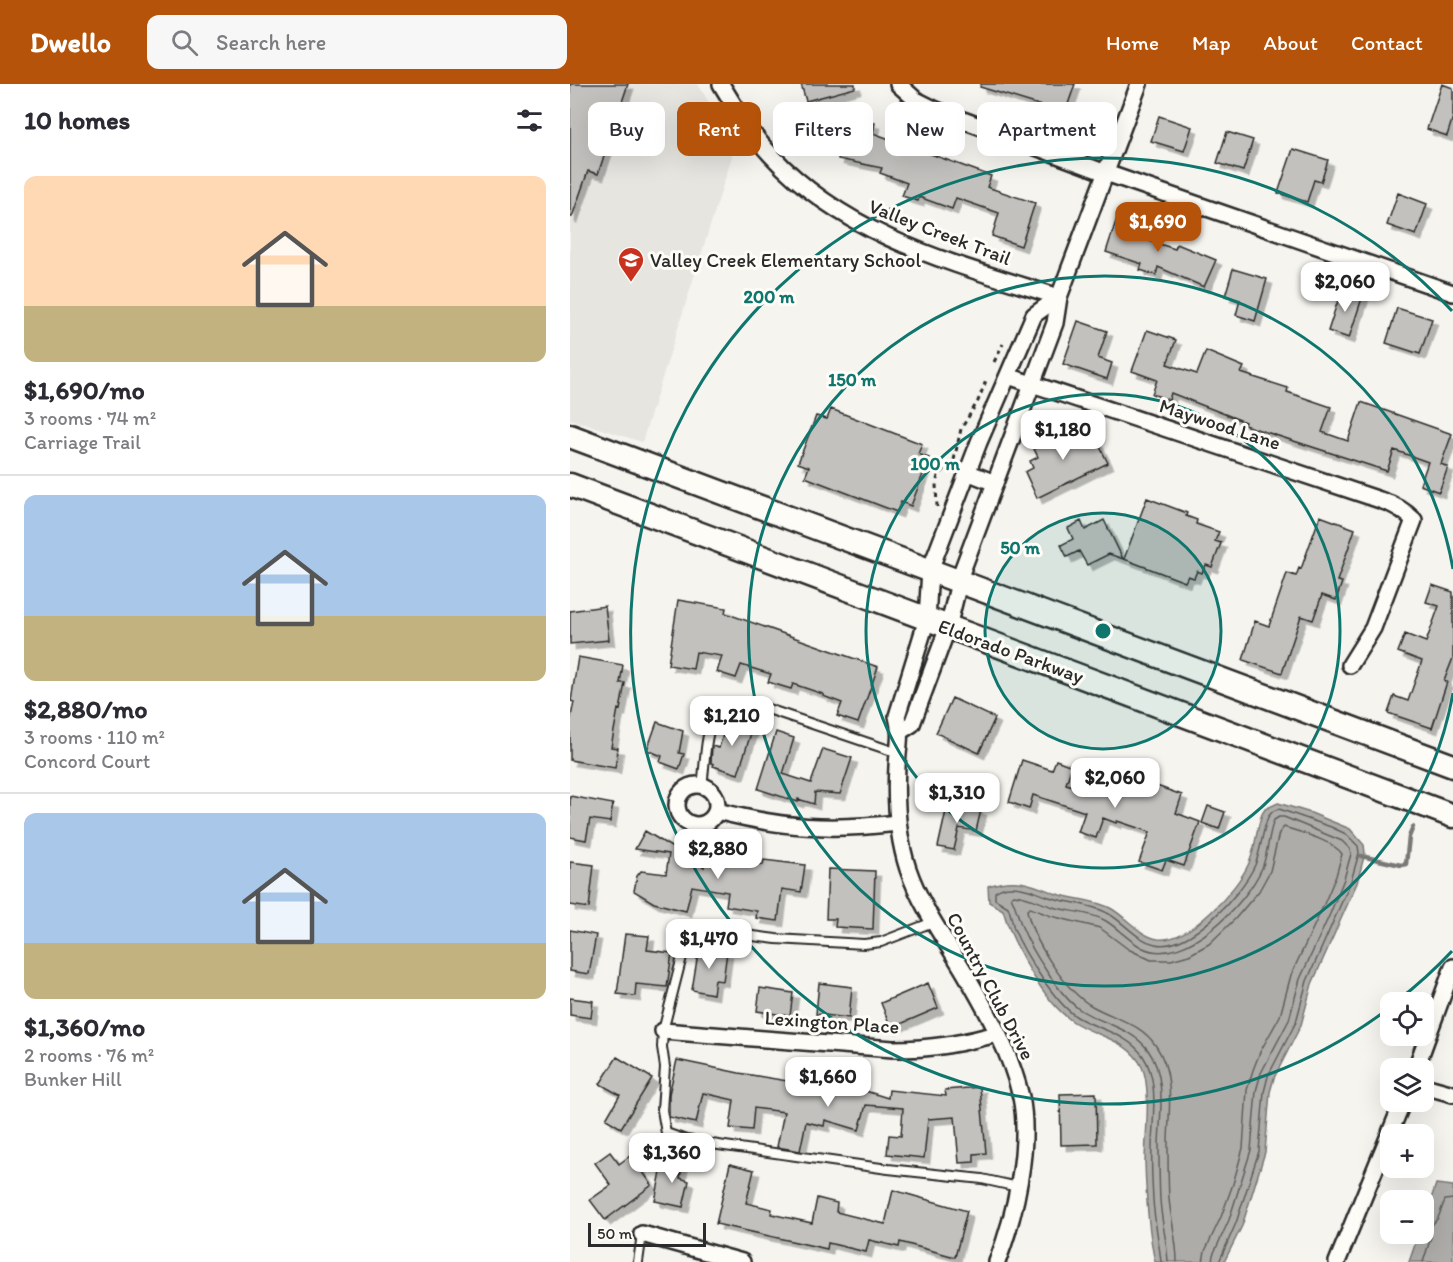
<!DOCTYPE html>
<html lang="en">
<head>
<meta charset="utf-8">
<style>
  body { margin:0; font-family:Itim,sans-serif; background:#f7f7f7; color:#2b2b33; height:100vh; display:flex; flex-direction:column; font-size:22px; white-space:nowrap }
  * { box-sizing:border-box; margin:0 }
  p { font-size:20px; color:#7c7c81 }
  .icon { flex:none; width:33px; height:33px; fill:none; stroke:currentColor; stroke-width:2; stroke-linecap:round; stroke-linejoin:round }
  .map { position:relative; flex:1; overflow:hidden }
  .drawer { display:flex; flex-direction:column; background:#fff; width:570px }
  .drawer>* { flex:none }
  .guide { position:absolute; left:18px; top:18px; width:570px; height:54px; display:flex; gap:12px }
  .fabs { position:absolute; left:810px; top:908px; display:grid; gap:12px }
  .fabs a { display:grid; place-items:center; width:54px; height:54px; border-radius:12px; background:#fff; box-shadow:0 6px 24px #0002; font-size:30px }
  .scale { position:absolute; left:18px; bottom:15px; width:118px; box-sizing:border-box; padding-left:6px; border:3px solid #2b2b2b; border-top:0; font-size:16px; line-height:21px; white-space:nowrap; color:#2b2b2b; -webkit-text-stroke:4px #fdfcf7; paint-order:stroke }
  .price { position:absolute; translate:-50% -51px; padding:0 14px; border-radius:12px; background:#fff; color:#222; font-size:20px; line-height:39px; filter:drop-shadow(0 2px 3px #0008) }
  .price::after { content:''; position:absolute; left:50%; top:36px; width:18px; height:14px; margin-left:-9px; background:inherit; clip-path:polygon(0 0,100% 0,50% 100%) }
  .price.on { background:#b45309; color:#fff }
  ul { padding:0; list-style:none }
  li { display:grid; align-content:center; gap:12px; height:318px; padding:0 24px }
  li+li { border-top:2px solid #e1e1e2 }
  li span { display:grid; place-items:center; height:186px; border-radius:12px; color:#555 }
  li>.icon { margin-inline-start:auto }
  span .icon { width:108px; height:108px; fill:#fffc; stroke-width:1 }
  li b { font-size:26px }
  h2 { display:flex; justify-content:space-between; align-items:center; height:72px; padding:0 24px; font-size:26px }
  .chip { padding:0 21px; border-radius:12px; background:#fff; box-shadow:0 6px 24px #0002; font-size:21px; line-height:54px }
  .chip.on { background:#b45309; color:#fff }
  header { display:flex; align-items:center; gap:36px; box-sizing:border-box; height:84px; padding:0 30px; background:#b45309; color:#fff }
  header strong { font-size:28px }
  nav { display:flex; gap:33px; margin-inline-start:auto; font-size:21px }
  .search { width:420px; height:54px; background:#f7f7f7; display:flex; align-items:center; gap:15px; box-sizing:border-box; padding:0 21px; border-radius:12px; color:#7c7c81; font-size:22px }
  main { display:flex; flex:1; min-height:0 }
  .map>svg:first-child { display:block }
  .built { fill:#e6e5e0 }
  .water { fill:#adaca9; stroke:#797877; stroke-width:1.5 }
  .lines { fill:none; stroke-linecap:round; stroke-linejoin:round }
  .shore { stroke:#5f5f5d; stroke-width:1.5 }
  .stream { stroke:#797877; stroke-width:4.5 }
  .building { fill:#c2c1be; stroke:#2b2b2b; stroke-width:1.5; filter:url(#shadow) }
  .lane-casing { stroke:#2b2b2b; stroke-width:12 }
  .street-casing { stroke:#2b2b2b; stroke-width:20 }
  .primary-casing { stroke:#2b2b2b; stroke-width:27 }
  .path { stroke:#2b2b2b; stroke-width:3; stroke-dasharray:4.5 4.5; stroke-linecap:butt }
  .lane { stroke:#fdfcf7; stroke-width:8 }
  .street { stroke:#fdfcf7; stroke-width:15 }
  .primary { stroke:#fdfcf7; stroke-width:22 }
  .ring { fill:none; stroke:#0f766e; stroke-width:3 }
  .labels { text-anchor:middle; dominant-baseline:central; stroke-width:6; stroke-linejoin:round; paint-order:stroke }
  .street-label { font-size:20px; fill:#2b2b2b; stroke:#fdfcf7 }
  .poi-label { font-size:20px; fill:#2b2b2b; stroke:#fdfcf7; text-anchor:start }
  .centre { fill:#0f766e; stroke:#fdfcf7; stroke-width:3 }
  .ring-label { font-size:18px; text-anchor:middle; font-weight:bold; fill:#0f766e; stroke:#fdfcf7; stroke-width:6; stroke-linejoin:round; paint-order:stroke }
</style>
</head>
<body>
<header>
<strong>Dwello</strong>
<div class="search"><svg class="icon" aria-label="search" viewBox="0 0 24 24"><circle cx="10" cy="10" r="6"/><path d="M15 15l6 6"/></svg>Search here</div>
<nav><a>Home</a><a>Map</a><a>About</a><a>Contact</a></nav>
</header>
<main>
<section class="drawer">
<h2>10 homes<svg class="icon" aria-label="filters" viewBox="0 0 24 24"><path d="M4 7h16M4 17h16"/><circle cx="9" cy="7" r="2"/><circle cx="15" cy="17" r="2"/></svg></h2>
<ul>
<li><span style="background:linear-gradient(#ffd9b3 70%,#c2b280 0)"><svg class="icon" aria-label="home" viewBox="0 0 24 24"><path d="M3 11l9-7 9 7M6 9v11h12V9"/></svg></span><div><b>$1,690/mo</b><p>3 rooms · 74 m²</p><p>Carriage Trail</p></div></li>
<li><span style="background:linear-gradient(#a9c7e8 65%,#c2b280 0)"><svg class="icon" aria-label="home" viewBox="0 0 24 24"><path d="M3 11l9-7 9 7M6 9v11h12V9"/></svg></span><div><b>$2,880/mo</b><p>3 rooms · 110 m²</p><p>Concord Court</p></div></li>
<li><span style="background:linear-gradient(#a9c7e8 70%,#c2b280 0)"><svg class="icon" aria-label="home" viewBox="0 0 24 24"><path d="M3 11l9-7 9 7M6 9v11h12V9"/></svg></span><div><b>$1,360/mo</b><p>2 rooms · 76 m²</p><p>Bunker Hill</p></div></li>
</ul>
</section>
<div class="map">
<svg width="883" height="1178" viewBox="0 0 883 1178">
  <defs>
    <filter id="shadow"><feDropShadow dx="5.5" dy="5.5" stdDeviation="0" flood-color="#0004"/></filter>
  </defs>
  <rect width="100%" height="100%" fill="#f5f4ef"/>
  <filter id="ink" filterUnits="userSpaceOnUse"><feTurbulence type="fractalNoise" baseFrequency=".0167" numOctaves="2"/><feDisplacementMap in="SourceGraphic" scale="12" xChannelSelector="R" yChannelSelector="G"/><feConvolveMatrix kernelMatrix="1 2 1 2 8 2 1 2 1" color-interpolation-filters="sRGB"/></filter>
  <g filter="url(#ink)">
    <path class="built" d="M 0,0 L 128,0 L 165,63 L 72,358 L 0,335 Z"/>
    <path class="water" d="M 708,719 L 741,729 L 780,745 L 794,761 L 795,769 L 787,799 L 742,900 L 731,941 L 704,994 L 700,1008 L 695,1068 L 672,1142 L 654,1178 L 585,1178 C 578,1145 576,1112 575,1078 C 575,1054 582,1004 572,983 C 559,955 526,953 502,937 C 473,917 442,859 433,826 L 419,818 L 418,802 C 445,793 459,799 484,809 C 503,816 525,815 542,825 C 557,834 570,852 588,855 C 619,859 668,805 679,779 C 686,763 686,746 692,730 L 695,725 Z
      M 866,1100 L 883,1102 L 883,1178 L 839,1178 L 849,1149 L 854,1149 L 854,1136 Z"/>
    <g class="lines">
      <path class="shore" d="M 591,1178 C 589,1157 584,1136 583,1115 C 582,1098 581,1082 582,1065 C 582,1036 590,997 573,972 C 557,949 529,946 507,933 C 485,919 454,869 444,845 C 442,838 441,830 438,823 L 425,815 L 425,808 C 438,798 458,805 473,811 C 493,819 520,819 539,830 C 555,839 566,856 585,860 C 619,868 672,810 685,781 C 691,766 692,748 698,733 L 703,727 L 709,725 L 761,743 L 776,750 L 788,762 L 789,769 L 781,797 L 737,897 L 726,938 L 698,992 L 694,1008 L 689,1067 L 666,1139 L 649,1178
        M 598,1178 C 597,1157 591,1136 590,1115 C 589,1096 589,1078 589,1060 C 590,1030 597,992 578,966 C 561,943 531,940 509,925 C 489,911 461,865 452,843 C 448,833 446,822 441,813 L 444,811 C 458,812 470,819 483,823 C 500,828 521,828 536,837 C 549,845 559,857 573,864 C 615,884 677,819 692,784 C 698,769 698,752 704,736 L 709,733 L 714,733 L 772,757 L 780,765 L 781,770 L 774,795 L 760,830 L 730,895 L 719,936 L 691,989 L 686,1007 L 681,1066 L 659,1136 L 643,1171 L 642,1178
        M 607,1178 C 607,1157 601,1136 599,1115 C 598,1095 598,1075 598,1056 C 599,1024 605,990 586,962 C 571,939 545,935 522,922 C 496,908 462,855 457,826 L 460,824 L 481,832 L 530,844 L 558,865 L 581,876 L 601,876 L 619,871 L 639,860 L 665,835 L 689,807 L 700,787 L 709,749 L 714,743 C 729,748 764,757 772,770 L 766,792 L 751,827 L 721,891 L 710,932 L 690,968 L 683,986 L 677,1006 L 673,1064 L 663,1100 L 651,1133 L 635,1167 L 633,1178
        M 853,1178 L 861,1153 L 861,1142 L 868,1134 L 875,1116 L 883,1115"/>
      <path class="stream" d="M 791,772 L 831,781 L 836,780 L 839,753 L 843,743"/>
    </g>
    <path class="building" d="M 0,0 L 58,0 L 28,90 L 18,87 L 2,133 L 0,133 Z
      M 231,0 L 285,0 L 285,4 L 236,17 Z
      M 411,0 L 505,0 L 495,29 L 410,3 Z
      M 872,0 L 883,4 L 883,33 L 877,52 L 857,45 Z
      M 589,32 L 622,43 L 614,67 L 581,57 Z
      M 276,33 L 305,39 L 303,49 L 421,92 L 417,103 L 465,119 L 451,162 L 422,152 L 429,129 L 386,114 L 382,125 L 349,113 L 348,117 L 332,112 L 337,99 L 310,89 L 312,84 L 268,75 Z
      M 657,48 L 683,56 L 673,87 L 647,79 Z
      M 723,65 L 758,76 L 751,98 L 744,96 L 737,118 L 708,109 Z
      M 828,109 L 857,120 L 846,151 L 817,141 Z
      M 548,131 L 576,140 L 571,154 L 605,165 L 607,160 L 646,176 L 634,203 L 588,183 L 586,191 L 570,186 L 572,180 L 536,168 Z
      M 663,185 L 697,195 L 685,237 L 666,231 L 670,216 L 655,212 Z
      M 772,204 L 793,211 L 779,254 L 758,247 Z
      M 827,224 L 862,235 L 850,270 L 816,259 Z
      M 508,237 L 537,247 L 528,274 L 542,279 L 537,295 L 493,280 Z
      M 577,246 L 606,256 L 597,280 L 627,290 L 636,267 L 674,283 L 671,289 L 718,304 L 717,308 L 761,323 L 752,348 L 778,357 L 791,318 L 882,350 L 871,380 L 878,383 L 869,408 L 850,401 L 858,378 L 824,366 L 817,387 L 674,341 L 675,338 L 601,309 L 599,316 L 582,310 L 587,296 L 562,287 Z
      M 261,325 L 352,360 L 348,370 L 359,374 L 341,422 L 331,418 L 327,428 L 235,393 L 239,383 L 228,379 L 246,332 L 257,335 Z
      M 488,342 L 492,352 L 501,347 L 504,354 L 513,350 L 517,357 L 525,353 L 538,379 L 467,414 L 455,388 L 463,384 L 460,377 L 468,373 L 464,365 L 473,361 L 469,352 Z
      M 577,414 L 617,429 L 616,432 L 627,436 L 626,440 L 649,448 L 645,457 L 651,459 L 642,483 L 636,481 L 632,489 L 627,487 L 624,494 L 618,492 L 615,498 L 554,475 Z
      M 750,432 L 785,445 L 767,497 L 772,498 L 766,516 L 752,511 L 743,536 L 731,532 L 712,589 L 673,576 L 685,537 L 699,542 L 717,489 L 726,492 L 729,484 L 731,485 Z
      M 534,436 L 553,475 L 539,470 L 517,481 L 509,467 L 497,473 L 491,461 L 503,455 L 498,444 L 511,437 L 515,446 Z
      M 862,501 L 883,508 L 883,574 L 874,597 L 877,598 L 862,644 L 818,629 L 824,612 L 838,617 L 852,577 L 828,568 L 835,550 L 856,558 L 869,522 L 856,518 Z
      M 108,516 L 156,524 L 155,529 L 308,583 L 288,639 L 267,632 L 272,619 L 253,612 L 253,610 L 223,600 L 221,605 L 198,598 L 201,590 L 171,581 L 166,594 L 147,588 L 152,572 L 126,568 L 123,585 L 98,581 Z
      M 35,522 L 39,556 L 0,560 L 0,527 Z
      M 8,573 L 53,581 L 50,599 L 55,599 L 50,626 L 48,625 L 41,663 L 48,664 L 45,684 L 0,676 L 0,637 L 4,618 L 1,617 Z
      M 382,614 L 425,634 L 409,669 L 366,649 Z
      M 158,635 L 183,643 L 168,690 L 143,682 L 144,680 L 141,679 L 142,662 L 149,664 Z
      M 87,638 L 113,647 L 109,669 L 114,670 L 109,685 L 90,678 L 92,672 L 77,666 Z
      M 206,648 L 224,654 L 213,690 L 241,699 L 253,665 L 282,674 L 270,710 L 245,708 L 244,720 L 228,715 L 228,718 L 188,705 Z
      M 452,676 L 482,686 L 486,676 L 502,682 L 496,700 L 522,708 L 524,702 L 546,710 L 553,690 L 612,711 L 606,729 L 630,738 L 614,782 L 596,776 L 592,786 L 569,778 L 580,748 L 547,737 L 546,739 L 533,734 L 526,754 L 508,748 L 515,728 L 463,711 L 459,725 L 439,718 Z
      M 0,712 L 43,720 L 40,738 L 20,735 L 16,756 L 0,753 Z
      M 378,718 L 411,726 L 406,747 L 389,744 L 384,766 L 368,763 Z
      M 638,722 L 655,728 L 649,745 L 632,739 Z
      M 75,747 L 134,783 L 136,771 L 193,781 L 194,776 L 235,781 L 231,808 L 212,805 L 208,837 L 186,834 L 187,827 L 156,822 L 158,808 L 122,802 L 116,827 L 84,819 L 64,807 L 67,792 L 71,787 L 96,790 L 99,770 L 65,765 Z
      M 0,778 L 24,781 L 19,824 L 0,821 Z
      M 258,785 L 305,787 L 303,845 L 265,843 L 266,835 L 256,835 Z
      M 0,846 L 26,851 L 19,890 L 0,887 Z
      M 55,850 L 79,852 L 77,866 L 102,869 L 97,903 L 66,900 L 65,912 L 47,910 Z
      M 129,863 L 157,868 L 153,897 L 145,896 L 143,910 L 122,906 Z
      M 249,899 L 282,903 L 279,934 L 246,930 Z
      M 358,899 L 368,924 L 321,944 L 311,919 Z
      M 190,904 L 223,909 L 220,932 L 187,927 Z
      M 0,914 L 23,917 L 21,934 L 0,931 Z
      M 47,973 L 82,994 L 51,1044 L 36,1035 L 50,1011 L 30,1000 Z
      M 107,976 L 169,989 L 272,1006 L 273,1000 L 318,1014 L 319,1006 L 376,1012 L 375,1006 L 410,1003 L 416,1069 L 404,1070 L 404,1078 L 389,1079 L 385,1033 L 358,1035 L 354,1074 L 317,1070 L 319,1051 L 331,1052 L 333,1024 L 296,1021 L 289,1046 L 255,1036 L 254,1042 L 236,1038 L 230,1067 L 207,1063 L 214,1028 L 184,1024 L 182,1046 L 160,1044 L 164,1016 L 133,1009 L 126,1039 L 99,1033 L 99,1010 Z
      M 526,1009 L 527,1060 L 491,1061 L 490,1010 Z
      M 40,1068 L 49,1080 L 61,1071 L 82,1101 L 35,1136 L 20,1116 L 41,1101 L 25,1079 Z
      M 94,1073 L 113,1077 L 110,1094 L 119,1097 L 113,1123 L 85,1117 Z
      M 160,1080 L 184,1086 L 176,1119 L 202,1125 L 201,1130 L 242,1139 L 247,1114 L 267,1119 L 266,1128 L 315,1140 L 323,1106 L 397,1127 L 385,1173 L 330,1158 L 329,1163 L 299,1156 L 296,1168 L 258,1159 L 257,1165 L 146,1140 Z"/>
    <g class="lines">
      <g class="lane-casing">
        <path id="lane" d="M 132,702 C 138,662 131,605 189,622 L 328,669
          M 363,838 L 311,858 L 294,860 L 206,855 L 145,847 L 126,852 L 114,865 L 93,947 L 92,963 L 95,983 L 92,1026 L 96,1049 L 116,1056 L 155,1062 L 318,1085 L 412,1095 L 448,1103
          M 68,1178 L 72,1150"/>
      </g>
      <g class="street-casing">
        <path id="street" d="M 151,0 C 166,25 181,50 201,71 C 278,154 385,180 489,213
          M 328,0 L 346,16 L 366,26 L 536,89 L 883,209
          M 438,292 L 810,416 C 823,420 834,426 844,436 L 803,544 L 780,581
          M 397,388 L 425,399
          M 331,647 L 342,640 L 378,543 L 392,487 L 485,239 L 489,213 L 569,0
          M107 721a20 20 0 1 1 40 0a20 20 0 1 1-40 0Z
          M 147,727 C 213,744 260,747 328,739
          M 93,947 L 323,965 C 364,965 388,960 427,950
          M 846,984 L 883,883
          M 854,1002 L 883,1010
          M 72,1150 L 172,1178
          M 427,1178 C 445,1132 461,1062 451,1013 C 441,969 417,927 395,889 C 375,855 351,823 338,785 C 327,751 325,717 327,682 C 328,663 332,651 327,632 L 357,535 L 360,486 L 409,358 L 464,231 L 489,213
          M 767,1178 L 833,1017"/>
      </g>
      <g class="primary-casing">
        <path id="primary" d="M 0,352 L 883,682
          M 0,401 L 883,732"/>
      </g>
      <path class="path" d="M 424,278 L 433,260
        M 367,423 L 366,400 L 368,392 L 384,376 L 391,345 L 408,317 L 417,294"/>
      <use href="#lane" class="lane"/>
      <use href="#street" class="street"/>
      <use href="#primary" class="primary"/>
    </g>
  </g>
  <circle cx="533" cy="547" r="118" fill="#0f766e" fill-opacity=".12"/>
  <g class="ring">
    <circle cx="533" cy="547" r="118"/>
    <circle cx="533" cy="547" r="237"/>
    <path d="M883 609A355 355 0 1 1 883 485"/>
    <path d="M882 867A473 473 0 0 1 827 917M818 925A473 473 0 1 1 882 227"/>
  </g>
  <defs>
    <g id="school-pin" transform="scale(1.35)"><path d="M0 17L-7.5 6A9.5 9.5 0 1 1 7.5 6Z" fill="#c8321e" stroke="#fdfcf7"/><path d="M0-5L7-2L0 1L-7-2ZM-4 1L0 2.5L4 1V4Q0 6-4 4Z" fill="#fff"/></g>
  </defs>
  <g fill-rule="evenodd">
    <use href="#school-pin" x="61" y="176"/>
  </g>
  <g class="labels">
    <g class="street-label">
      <text transform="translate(370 148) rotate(21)">Valley Creek Trail</text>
      <text transform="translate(650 340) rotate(18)">Maywood Lane</text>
      <text transform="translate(441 567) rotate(20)">Eldorado Parkway</text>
      <text transform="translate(421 902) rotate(62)">Country Club Drive</text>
      <text transform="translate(262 938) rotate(4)">Lexington Place</text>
    </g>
    <g class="poi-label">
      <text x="80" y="176">Valley Creek Elementary School</text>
    </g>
  </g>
  <circle cx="533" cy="547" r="9" class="centre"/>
  <g class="ring-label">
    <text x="199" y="219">200 m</text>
    <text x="282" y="302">150 m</text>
    <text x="365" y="386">100 m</text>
    <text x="450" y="470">50 m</text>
  </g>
</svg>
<div class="fabs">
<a><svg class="icon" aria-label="locate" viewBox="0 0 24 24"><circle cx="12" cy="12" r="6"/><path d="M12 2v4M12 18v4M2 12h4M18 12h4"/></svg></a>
<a><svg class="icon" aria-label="layers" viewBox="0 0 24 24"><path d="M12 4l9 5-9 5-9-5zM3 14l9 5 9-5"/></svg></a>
<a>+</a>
<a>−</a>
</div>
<div class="scale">50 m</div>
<b class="price on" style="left:588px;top:169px">$1,690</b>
<b class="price" style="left:775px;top:229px">$2,060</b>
<b class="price" style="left:493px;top:377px">$1,180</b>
<b class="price" style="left:162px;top:663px">$1,210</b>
<b class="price" style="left:545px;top:725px">$2,060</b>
<b class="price" style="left:387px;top:740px">$1,310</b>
<b class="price" style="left:148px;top:796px">$2,880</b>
<b class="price" style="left:139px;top:886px">$1,470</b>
<b class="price" style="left:258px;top:1024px">$1,660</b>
<b class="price" style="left:102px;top:1100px">$1,360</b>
<div class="guide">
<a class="chip">Buy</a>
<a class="chip on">Rent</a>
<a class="chip">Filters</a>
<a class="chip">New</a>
<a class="chip">Apartment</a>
</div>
</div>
</main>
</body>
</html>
